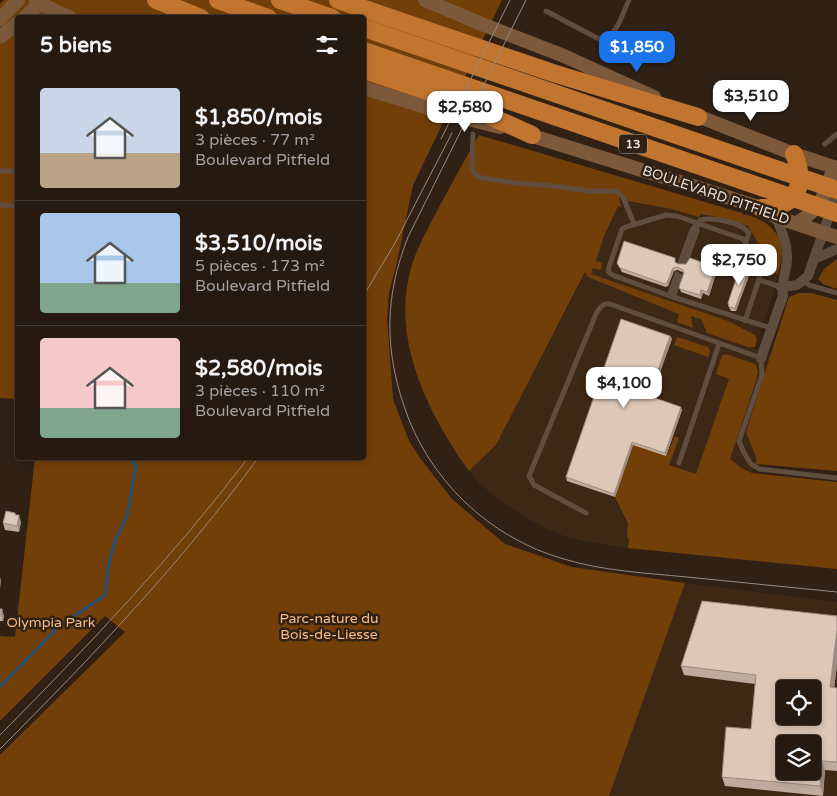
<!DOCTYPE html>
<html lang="fr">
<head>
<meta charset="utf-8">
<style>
  body { margin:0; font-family:"Varela Round",sans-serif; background:#31261e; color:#f1f3f6; height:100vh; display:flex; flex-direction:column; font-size:19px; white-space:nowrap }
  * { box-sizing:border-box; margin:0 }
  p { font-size:16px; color:#a3a09f }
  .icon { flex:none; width:28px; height:28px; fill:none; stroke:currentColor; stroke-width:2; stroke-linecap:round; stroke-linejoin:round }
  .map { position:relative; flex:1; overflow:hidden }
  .panel { position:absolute; left:15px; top:15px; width:351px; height:445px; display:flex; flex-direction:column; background:#251910; border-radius:5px; box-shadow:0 2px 8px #0003,0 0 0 1px #423830 }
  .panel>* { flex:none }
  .controls { position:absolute; left:776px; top:680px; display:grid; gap:10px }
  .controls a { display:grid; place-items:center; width:45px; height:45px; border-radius:5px; background:#251910; box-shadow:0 2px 8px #0003,0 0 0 1px #423830; font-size:25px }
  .price { position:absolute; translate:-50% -42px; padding:0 11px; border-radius:10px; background:#fff; color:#222; font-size:16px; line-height:32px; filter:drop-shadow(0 1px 2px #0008) }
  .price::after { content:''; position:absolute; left:50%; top:30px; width:15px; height:11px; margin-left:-8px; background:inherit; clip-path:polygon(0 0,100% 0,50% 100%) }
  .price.selected { background:#1a73e8; color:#fff }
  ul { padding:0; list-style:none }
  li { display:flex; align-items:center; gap:15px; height:125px; padding:0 25px }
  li+li { border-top:1px solid #423830 }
  li span { display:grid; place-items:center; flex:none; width:140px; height:100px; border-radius:5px; color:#555 }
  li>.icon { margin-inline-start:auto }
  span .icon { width:60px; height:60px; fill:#fffc; stroke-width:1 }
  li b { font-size:21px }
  h2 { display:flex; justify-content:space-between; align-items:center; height:60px; padding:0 25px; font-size:21px }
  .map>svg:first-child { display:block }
  .built { fill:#3d2816; fill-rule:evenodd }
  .green { fill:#733f08 }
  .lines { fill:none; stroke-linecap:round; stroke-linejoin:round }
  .stream { stroke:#195588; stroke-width:2.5 }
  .lane { stroke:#5f4d3f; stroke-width:5 }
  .street { stroke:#5f4d3f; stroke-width:10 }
  .secondary { stroke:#7c593a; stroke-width:14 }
  .highway { stroke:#c1752e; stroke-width:18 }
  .tram { stroke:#96897f; stroke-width:1 }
  .wall { fill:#beab9d }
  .shaded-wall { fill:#9b8b80 }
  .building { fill:#ddc7b7; stroke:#9b8b80; fill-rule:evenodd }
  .labels { text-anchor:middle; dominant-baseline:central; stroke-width:5; stroke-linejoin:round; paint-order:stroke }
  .shield { fill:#312115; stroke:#b3a79e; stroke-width:1 }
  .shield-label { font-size:12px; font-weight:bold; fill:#ebe0d8 }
  .street-label { font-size:14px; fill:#ebe0d8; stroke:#312115 }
  .park-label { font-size:14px; fill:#f6b988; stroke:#312115 }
</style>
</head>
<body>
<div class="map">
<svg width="837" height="796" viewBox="0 0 837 796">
  <rect width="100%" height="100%" fill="#312115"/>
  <path class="built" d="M 627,178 L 760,219 L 771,227 L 778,238 L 782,259 L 772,296 L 755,347 L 753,348 L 772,354 L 746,432 L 757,460 L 749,479 L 700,462 L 696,474 L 638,550 L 583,541 L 567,537 L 551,531 L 534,522 L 497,498 L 481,485 L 469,471 L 496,445 L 584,276 Z
    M 685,583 L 837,602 L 837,796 L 607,796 ZM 785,689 L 812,689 L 812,716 L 785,716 ZM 785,744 L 812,744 L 812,771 L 785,771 Z"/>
  <path class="green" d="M 4,0 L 502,0 L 413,185 L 396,267 L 389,292 L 387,319 L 393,399 L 409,441 L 420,458 L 452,499 L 505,544 L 572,567 L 685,583 L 609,796 L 0,796 L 0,755 L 125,632 L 105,616 L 0,721 L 0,636 L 15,637 L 35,458 L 364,458 L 364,18 L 18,18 L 17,399 L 0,398 L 0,4 Z
    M 479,135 L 742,213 L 744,216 L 745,214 C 777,224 788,241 778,274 L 772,272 L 772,266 L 748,226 L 723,218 L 701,214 L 699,217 L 672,209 L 628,201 L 621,191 L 619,196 L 621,207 L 618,206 L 604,236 L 596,261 L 602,263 L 601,270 L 593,268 L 591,274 L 728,321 L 755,335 L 757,340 L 755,347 L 748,347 L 707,333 L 701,319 L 691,316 L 693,328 L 677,322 L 679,314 L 588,277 L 585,272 L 496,445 L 469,471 C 431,418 395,348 408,281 C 412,257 424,236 435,215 C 449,188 464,161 479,135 Z
    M 837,259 L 837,289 L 823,284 L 818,279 L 824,269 Z
    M 799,293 L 811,293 L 837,300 L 837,471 L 755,464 L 757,460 L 746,432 L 789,297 Z
    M 677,337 L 708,347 L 710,352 L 708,357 L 674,345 Z
    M 726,354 L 755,364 L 758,371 L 756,381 L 730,459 L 741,468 L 752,473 L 837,482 L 837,569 L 628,548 L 629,540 L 627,536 L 628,523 L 615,497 L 638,431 L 666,456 L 675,436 L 679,438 L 669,465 L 696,474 L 729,379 L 716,374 L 722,356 Z"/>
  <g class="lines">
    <path class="stream" d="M 0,687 L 57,628 L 105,595 L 108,569 L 115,540 L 127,516 L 136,465 L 127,458"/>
    <path class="lane" d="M 546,11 L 597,38 C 616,42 622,14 629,0
      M 473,134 L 472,168 L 474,173 L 478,177 L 514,183 L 555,186 L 589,191 L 617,191 L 623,197 L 634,224
      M 825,144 L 837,134
      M 0,171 L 14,171 L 18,176
      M 0,205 L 15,206 L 18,202
      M 680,263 L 692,230 L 700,220 C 713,217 741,222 749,233 L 746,242
      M 685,264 L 697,231 L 697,223
      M 759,280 L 781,287
      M 803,281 L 809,285 L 837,293
      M 669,296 L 677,274
      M 673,297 L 681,276
      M 745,321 L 762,270 L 743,239 L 677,216 L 666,215 L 626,227 L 622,229 L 609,267 L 608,271 L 612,275 L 673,297 L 771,328
      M 679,463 L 719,344
      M 586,513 L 534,485 L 529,476 L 596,314 C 599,308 603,302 610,304 L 761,358 L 762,375 L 739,441 L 744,453 L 751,464 L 759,469 L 837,478"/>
    <path class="street" d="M 814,259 L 837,249
      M 781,287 L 797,285 L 808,276 L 837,193
      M 761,358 L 783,296 C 781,283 786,272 787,260 C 788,244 781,230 776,217"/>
    <path class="secondary" d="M 36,0 L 47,7 L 71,18
      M 425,0 L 484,25 L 564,56 L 654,97
      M 24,18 L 43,0
      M 0,19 L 18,0
      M 0,37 L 18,23
      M 364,88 L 452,115 L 500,127
      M 690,113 L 794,154 L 837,168
      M 523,133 L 696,187 L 761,208 L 776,217 L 837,237
      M 797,223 C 823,207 824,195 834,167"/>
    <path class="highway" d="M 156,0 L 201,18
      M 218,0 L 268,18
      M 280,0 L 332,18
      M 338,0 L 556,74 L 698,117
      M 364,28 L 837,190
      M 364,51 L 837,213
      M 364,70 L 457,101 L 532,135
      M 761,208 C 768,208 775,208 781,205 C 804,195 802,173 794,154"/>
    <path class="tram" d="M 526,0 L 408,237 C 385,296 384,346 404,406 C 428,479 489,538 564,559 C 603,571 646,573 687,577 C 737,582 787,587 837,592
      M 441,139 L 510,0
      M 364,295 L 395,243 L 452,133
      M 0,735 C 87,647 173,557 248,458
      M 0,749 C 92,657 181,563 258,458"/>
  </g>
  <path class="wall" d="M 617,263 L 676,263 L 678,264 L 717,270 L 709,296 L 703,293 L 701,299 L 681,292 L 679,287 L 684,273 L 678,270 L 674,271 L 668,286 L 666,287 L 622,272 Z
    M 750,269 L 750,273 L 736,311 L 731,311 L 729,307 Z
    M 670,336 L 672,339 L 651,397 L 682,410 L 666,456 L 633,445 L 615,497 L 567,481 L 566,477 Z
    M 15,513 L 21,522 L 19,532 L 5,530 L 3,523 Z
    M 0,609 L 4,616 L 3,621 L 0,621 Z
    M 837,616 L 837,665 L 834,688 L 837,688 L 837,771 L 825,770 L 823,796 L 725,786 L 722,777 L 751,729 L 755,684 L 684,675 L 681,666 Z"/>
  <path class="shaded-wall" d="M 749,266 L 750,273 L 736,311 L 735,308 Z
    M 716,267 L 717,270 L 709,296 L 707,292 Z
    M 673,268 L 674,271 L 668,286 L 667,283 Z
    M 701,290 L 703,293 L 701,299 L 700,295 Z
    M 670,336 L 672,339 L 650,399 L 649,396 Z
    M 681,407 L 682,410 L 666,456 L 665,453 Z
    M 632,442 L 633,445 L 615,497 L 614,494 Z
    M 19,515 L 21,522 L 19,532 L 17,526 Z
    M 0,577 L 1,581 L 0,589 Z
    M 2,609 L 4,616 L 3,621 L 1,615 Z
    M 837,630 L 837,665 L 833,696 L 830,687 Z
    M 822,761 L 825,770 L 823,796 L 820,786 Z"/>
  <path class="building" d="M 624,241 L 675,258 L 675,262 L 678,264 L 686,264 L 690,258 L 716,267 L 707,292 L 701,290 L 700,295 L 680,289 L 679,287 L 684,273 L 683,270 L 677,267 L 673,268 L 667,283 L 665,284 L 620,268 L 617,263 Z
    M 746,264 L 749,266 L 749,270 L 735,308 L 729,307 L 728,303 L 740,267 Z
    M 621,319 L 670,336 L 649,396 L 681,407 L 665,453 L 632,442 L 614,494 L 566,477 Z
    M 6,511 L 15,513 L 15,515 L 19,515 L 17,526 L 3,523 Z
    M 702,601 L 837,616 L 837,630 L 830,687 L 837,688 L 837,762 L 822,761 L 820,786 L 722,777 L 726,727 L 751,729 L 756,675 L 681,666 ZM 785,689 L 812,689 L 812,716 L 785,716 ZM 785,744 L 812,744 L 812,771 L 785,771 Z
    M 0,609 L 2,609 L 1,615 L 0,615 Z"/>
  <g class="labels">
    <rect class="shield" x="619" y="134.5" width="28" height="19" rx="4"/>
    <g class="shield-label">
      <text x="633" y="144">13</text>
    </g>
    <g class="street-label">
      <text transform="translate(716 195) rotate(19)">BOULEVARD PITFIELD</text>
    </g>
    <g class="park-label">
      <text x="329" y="618">Parc-nature du<tspan x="329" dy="16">Bois-de-Liesse</tspan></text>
      <text x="51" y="622">Olympia Park</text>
    </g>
  </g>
</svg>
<div class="controls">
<a><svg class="icon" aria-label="locate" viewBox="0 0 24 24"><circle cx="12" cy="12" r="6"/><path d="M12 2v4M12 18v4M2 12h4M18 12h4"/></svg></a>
<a><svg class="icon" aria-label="layers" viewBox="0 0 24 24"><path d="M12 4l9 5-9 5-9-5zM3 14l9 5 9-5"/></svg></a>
</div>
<b class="price selected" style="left:637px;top:73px">$1,850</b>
<b class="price" style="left:751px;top:122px">$3,510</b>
<b class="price" style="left:465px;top:133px">$2,580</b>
<b class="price" style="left:739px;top:286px">$2,750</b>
<b class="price" style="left:624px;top:409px">$4,100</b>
<section class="panel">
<h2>5 biens<svg class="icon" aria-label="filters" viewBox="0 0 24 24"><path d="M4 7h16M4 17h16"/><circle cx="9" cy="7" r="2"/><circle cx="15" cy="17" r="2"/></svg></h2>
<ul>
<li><span style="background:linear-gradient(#c9d6e8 65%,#b9a48a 0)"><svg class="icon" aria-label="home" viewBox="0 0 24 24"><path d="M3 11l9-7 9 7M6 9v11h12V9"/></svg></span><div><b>$1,850/mois</b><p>3 pièces · 77 m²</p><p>Boulevard Pitfield</p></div></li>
<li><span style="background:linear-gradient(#a9c7e8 70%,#7fa58c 0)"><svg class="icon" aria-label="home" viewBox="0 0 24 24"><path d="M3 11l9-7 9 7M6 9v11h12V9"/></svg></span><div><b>$3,510/mois</b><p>5 pièces · 173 m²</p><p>Boulevard Pitfield</p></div></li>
<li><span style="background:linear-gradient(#f6c9c9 70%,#7fa58c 0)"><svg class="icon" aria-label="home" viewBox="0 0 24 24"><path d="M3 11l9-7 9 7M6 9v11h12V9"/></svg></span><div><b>$2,580/mois</b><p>3 pièces · 110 m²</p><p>Boulevard Pitfield</p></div></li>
</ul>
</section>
</div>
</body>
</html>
